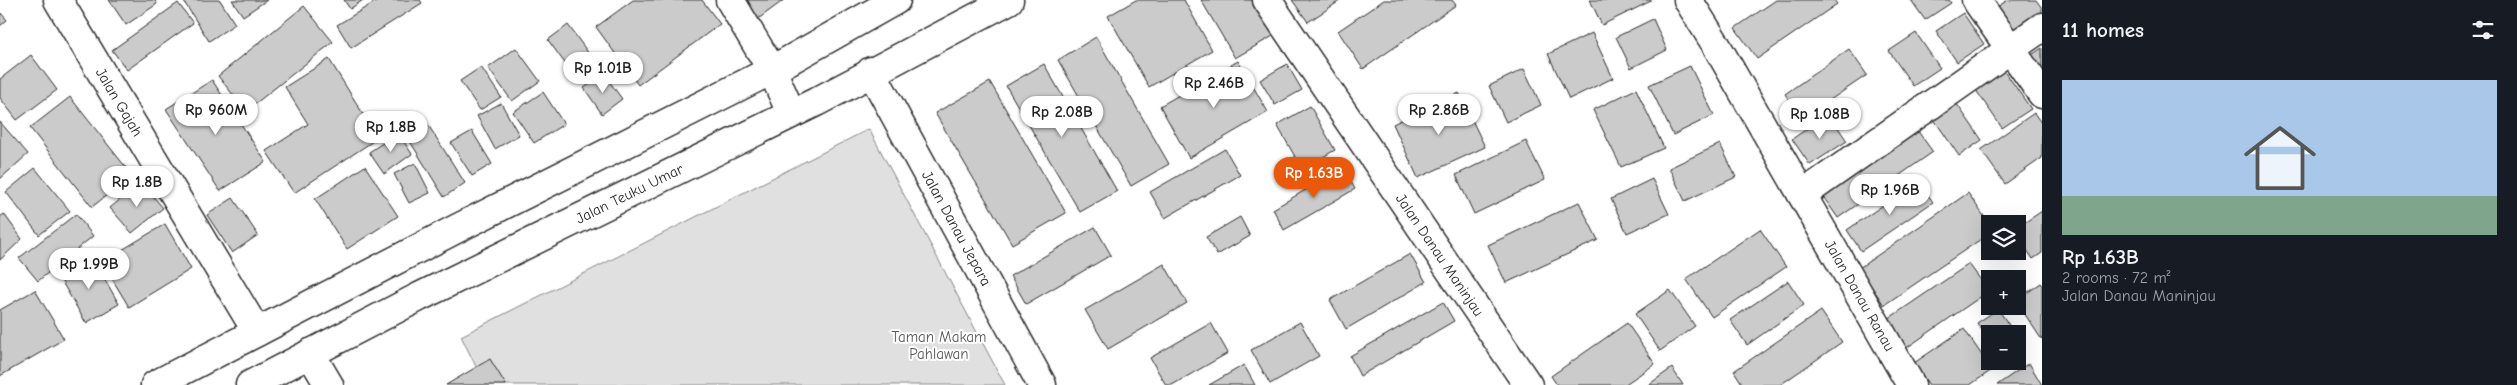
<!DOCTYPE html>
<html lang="en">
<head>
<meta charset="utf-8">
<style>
  body { margin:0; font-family:"Comic Neue",sans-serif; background:#242831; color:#f1f3f6; height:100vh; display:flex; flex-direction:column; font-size:19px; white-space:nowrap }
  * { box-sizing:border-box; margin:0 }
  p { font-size:16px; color:#9ea1a6 }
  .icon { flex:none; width:28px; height:28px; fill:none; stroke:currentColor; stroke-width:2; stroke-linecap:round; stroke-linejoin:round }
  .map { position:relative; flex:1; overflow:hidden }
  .sheet { display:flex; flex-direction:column; background:#171b24; width:475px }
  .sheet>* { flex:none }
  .tools { position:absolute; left:1981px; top:215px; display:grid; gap:10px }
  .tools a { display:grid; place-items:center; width:45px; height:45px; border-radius:0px; background:#171b24; box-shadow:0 5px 20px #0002; font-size:25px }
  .price { position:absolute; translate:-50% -42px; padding:0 11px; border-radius:18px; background:#fff; color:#222; font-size:16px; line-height:32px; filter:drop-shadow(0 1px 2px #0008) }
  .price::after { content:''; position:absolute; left:50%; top:30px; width:15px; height:11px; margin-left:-8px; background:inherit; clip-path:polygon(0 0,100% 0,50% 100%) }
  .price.active { background:#ea580c; color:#fff }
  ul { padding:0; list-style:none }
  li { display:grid; align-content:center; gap:10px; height:265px; padding:0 20px }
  li span { display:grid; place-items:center; height:155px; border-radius:0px; color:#555 }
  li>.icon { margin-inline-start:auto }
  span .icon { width:90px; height:90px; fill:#fffc; stroke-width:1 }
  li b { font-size:21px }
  h2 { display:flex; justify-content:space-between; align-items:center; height:60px; padding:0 20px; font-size:21px }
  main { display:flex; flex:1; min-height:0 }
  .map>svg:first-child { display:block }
  .green { fill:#e0e0e0; stroke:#868686 }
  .building { fill:#cbcbcb; stroke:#2b2b2b }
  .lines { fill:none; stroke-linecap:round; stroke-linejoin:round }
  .minor-casing { stroke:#2b2b2b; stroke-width:31 }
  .trunk-casing { stroke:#2b2b2b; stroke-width:31 }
  .minor { stroke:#fff; stroke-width:28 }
  .trunk { stroke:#fff; stroke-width:28 }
  .labels { text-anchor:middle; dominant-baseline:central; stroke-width:4; stroke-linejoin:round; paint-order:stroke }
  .street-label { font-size:15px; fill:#2b2b2b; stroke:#fff }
  .park-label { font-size:15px; fill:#585858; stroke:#fff }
</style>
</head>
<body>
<main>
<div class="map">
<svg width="2042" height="385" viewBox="0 0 2042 385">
  <rect width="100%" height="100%" fill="#fff"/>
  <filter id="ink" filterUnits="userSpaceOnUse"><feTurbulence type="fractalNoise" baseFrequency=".02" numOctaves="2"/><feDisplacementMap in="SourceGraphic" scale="10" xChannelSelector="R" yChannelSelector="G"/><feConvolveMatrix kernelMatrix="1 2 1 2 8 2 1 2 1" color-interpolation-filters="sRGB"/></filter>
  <g filter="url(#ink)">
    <path class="green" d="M 869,129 L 1005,385 L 485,385 L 461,336 Z"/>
    <path class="building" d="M 109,0 L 155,0 L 157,4 L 126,25 Z
      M 188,0 L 220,0 L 235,24 L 209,41 L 184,2 Z
      M 232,0 L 267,0 L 243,16 Z
      M 344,0 L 363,0 L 350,9 Z
      M 378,0 L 420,0 L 422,3 L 351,48 L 337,25 Z
      M 633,0 L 702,0 L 720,24 L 638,85 L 596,27 Z
      M 739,0 L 784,0 L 754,22 Z
      M 1136,0 L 1184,0 L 1212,50 L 1149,87 L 1108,16 Z
      M 1201,0 L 1252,0 L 1273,36 L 1235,58 Z
      M 1292,0 L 1341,0 L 1308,22 Z
      M 1384,0 L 1452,0 L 1456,5 L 1363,69 L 1338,31 Z
      M 1590,0 L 1651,0 L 1651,1 L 1602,25 Z
      M 1776,0 L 1834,0 L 1837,4 L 1757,59 L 1735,28 Z
      M 1911,0 L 1949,0 L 1951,3 L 1925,20 Z
      M 2008,0 L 2036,0 L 2042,8 L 2042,15 L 2015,33 L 1997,7 Z
      M 178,3 L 193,23 L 127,70 L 112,50 Z
      M 304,6 L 333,42 L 246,111 L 218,76 Z
      M 0,12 L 7,20 L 0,26 Z
      M 1963,13 L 1984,44 L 1957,62 L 1936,31 Z
      M 1653,19 L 1667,50 L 1631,68 L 1616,37 Z
      M 568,25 L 592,58 L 572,73 L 548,40 Z
      M 1592,33 L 1613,78 L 1569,99 L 1548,54 Z
      M 1916,33 L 1940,68 L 1913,86 L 1889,51 Z
      M 1096,37 L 1169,164 L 1131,186 L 1058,60 Z
      M 516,48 L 540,81 L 512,101 L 488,68 Z
      M 2042,48 L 2042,80 L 2027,58 Z
      M 1849,49 L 1867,75 L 1802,119 L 1785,94 Z
      M 31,55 L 57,90 L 17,120 L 0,98 L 0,79 Z
      M 329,59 L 378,138 L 294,193 L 266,151 L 308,124 L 285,87 Z
      M 1238,61 L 1268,112 L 1189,158 L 1160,106 Z
      M 1999,63 L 2031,109 L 2002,128 L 1971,83 Z
      M 1044,64 L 1117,191 L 1080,212 L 1006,86 Z
      M 1287,64 L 1302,90 L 1275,105 L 1260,80 Z
      M 1690,66 L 1714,115 L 1673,135 L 1649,85 Z
      M 481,67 L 501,97 L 480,110 L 460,81 Z
      M 1524,69 L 1541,105 L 1506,122 L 1489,86 Z
      M 604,74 L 622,99 L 602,114 L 584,88 Z
      M 212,80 L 266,162 L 220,191 L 166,109 Z
      M 990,82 L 1066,213 L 1012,244 L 935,113 Z
      M 1636,89 L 1664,148 L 1621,167 L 1593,110 Z
      M 543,92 L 564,124 L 534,143 L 513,112 Z
      M 1459,93 L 1485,147 L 1418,178 L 1393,124 Z
      M 70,97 L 132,175 L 92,207 L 30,128 Z
      M 1954,100 L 1982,140 L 1959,156 L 1931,115 Z
      M 501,103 L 519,135 L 495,149 L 477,116 Z
      M 1310,106 L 1335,150 L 1302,169 L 1277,125 Z
      M 2034,113 L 2042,124 L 2042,158 L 2005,184 L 1981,150 Z
      M 1829,114 L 1847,141 L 1810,165 L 1792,139 Z
      M 425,120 L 465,183 L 444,197 L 405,133 Z
      M 0,122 L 28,154 L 0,179 Z
      M 1917,130 L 1933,152 L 1838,218 L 1822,195 Z
      M 472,131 L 492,164 L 472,176 L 451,143 Z
      M 398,133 L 412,154 L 384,174 L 369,152 Z
      M 1526,141 L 1545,180 L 1474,214 L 1456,175 Z
      M 1720,144 L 1736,177 L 1685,201 L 1669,168 Z
      M 1225,149 L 1240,175 L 1165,218 L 1150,192 Z
      M 415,163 L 430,193 L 409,203 L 394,174 Z
      M 365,166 L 398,216 L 347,249 L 315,199 Z
      M 35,168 L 70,211 L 39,235 L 6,192 Z
      M 1343,168 L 1355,189 L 1284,230 L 1273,209 Z
      M 1652,179 L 1669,214 L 1627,233 L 1611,199 Z
      M 1918,181 L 1933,202 L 1861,251 L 1847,230 Z
      M 141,182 L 163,208 L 132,233 L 110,208 Z
      M 1968,193 L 1990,225 L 1990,233 L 1884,305 L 1859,268 Z
      M 233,198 L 258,235 L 232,253 L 207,215 Z
      M 1579,202 L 1598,240 L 1506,283 L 1488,245 Z
      M 2042,211 L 2042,253 L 2033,259 L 2018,237 L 2018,227 Z
      M 4,214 L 22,239 L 0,260 L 0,217 Z
      M 76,214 L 93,236 L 38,281 L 19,258 Z
      M 1240,217 L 1250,236 L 1217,255 L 1206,237 Z
      M 165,224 L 191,269 L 129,307 L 102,262 Z
      M 1095,227 L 1111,255 L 1026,304 L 1010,276 Z
      M 1760,229 L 1786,267 L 1712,317 L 1686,279 Z
      M 1410,254 L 1426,282 L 1346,329 L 1330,300 Z
      M 92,257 L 119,304 L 86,323 L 59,277 Z
      M 1164,264 L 1187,303 L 1108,349 L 1085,310 Z
      M 1969,264 L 1989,291 L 1902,351 L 1882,323 Z
      M 1788,281 L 1804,305 L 1747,345 L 1730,320 Z
      M 2041,283 L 2042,284 L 2042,340 L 2018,304 L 2018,299 Z
      M 35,290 L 64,339 L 0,376 L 0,310 Z
      M 1670,290 L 1695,326 L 1660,351 L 1635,314 Z
      M 1443,302 L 1454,321 L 1360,376 L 1350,356 Z
      M 1998,309 L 2015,334 L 1990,334 L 1990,342 L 1977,323 Z
      M 1821,311 L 1842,342 L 1780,385 L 1743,385 L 1734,371 Z
      M 1300,322 L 1319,356 L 1270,384 L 1251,350 Z
      M 1211,323 L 1228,353 L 1172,385 L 1166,385 L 1150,358 Z
      M 1627,323 L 1655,364 L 1624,385 L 1557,385 L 1551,376 Z
      M 1964,329 L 1992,370 L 1970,385 L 1929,385 L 1914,363 Z
      M 490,359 L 506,385 L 446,385 Z
      M 2029,363 L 2042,385 L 1997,385 Z
      M 1244,365 L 1255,385 L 1209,385 Z
      M 1672,368 L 1683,385 L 1648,385 Z"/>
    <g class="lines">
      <g class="minor-casing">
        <g id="minor">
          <path id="s1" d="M 58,0 L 257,332"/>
          <path d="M 730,0 L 772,70"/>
          <path id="s2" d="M 1267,0 L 1528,385"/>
          <path id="s3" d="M 1688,0 L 1715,43 L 1911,385"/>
          <path d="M 1976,0 L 2042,94"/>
          <path id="s4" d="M 871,71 L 1042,385"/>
          <path d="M 1802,195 L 2042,27"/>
          <path d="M 310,353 L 329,385"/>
        </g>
      </g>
      <g class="trunk-casing">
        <g id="trunk">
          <path d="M 772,70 L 791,113"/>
          <path d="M 155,385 L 458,228 L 772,70 L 896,0"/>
          <path id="s5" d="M 250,385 L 419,297 L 816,102 L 1009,0"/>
        </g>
      </g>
      <use href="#minor" class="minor"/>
      <use href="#trunk" class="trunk"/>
    </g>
  </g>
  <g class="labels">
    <g class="street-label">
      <text stroke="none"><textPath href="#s1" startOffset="119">Jalan Gajah</textPath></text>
      <text stroke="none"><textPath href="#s5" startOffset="425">Jalan Teuku Umar</textPath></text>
      <text stroke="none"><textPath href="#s4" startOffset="179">Jalan Danau Jepara</textPath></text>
      <text stroke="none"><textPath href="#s2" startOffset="308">Jalan Danau Maninjau</textPath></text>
      <text stroke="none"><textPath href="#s3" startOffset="342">Jalan Danau Ranau</textPath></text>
    </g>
    <g class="park-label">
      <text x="939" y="337">Taman Makam<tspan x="939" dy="17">Pahlawan</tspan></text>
    </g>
  </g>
</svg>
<div class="tools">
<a><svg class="icon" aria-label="layers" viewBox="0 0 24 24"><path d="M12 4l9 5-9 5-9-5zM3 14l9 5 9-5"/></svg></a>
<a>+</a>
<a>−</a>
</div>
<b class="price" style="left:603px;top:94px">Rp 1.01B</b>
<b class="price" style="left:1214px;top:109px">Rp 2.46B</b>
<b class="price" style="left:216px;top:136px">Rp 960M</b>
<b class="price" style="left:1439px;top:136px">Rp 2.86B</b>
<b class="price" style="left:1062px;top:138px">Rp 2.08B</b>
<b class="price" style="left:1820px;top:140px">Rp 1.08B</b>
<b class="price" style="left:391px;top:153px">Rp 1.8B</b>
<b class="price active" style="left:1314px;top:199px">Rp 1.63B</b>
<b class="price" style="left:137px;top:208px">Rp 1.8B</b>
<b class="price" style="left:1890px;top:216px">Rp 1.96B</b>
<b class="price" style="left:89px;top:290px">Rp 1.99B</b>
</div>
<section class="sheet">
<h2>11 homes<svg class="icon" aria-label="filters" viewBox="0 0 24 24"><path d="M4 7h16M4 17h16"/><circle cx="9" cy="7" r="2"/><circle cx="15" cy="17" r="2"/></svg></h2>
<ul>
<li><span style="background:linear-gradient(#a9c7e8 75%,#7fa58c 0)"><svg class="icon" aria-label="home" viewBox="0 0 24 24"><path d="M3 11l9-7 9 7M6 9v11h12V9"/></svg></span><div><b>Rp 1.63B</b><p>2 rooms · 72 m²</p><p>Jalan Danau Maninjau</p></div></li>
</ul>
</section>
</main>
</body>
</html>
